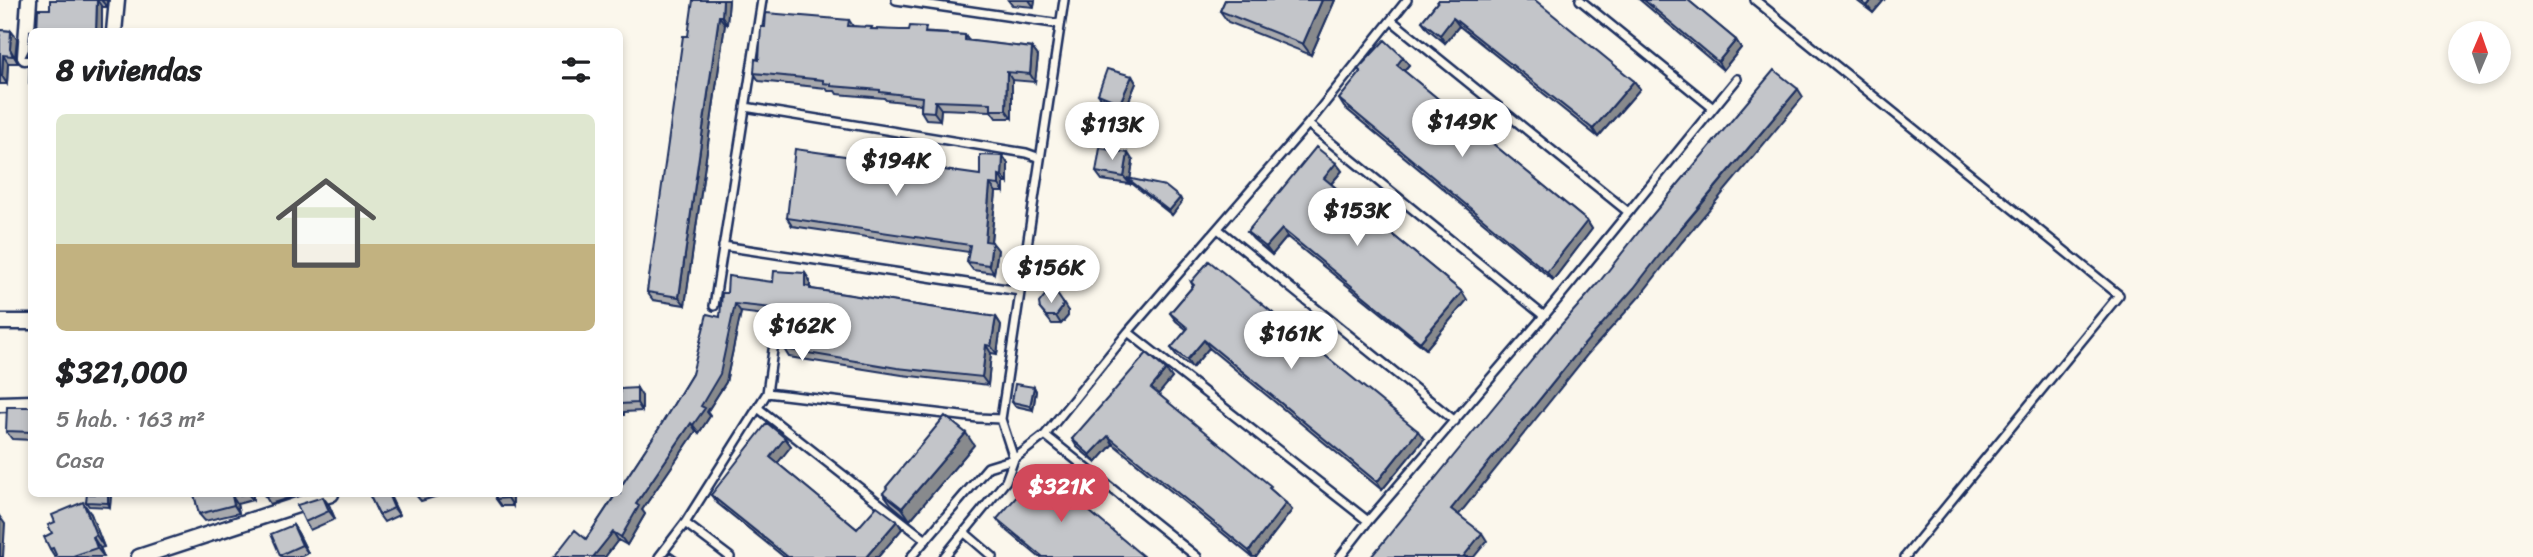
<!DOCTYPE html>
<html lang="es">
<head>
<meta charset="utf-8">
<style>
  body { margin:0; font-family:Sriracha,sans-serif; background:#f6f6f6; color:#202124; height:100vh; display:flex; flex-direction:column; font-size:26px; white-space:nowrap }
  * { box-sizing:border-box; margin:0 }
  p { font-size:23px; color:#757577 }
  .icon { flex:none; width:38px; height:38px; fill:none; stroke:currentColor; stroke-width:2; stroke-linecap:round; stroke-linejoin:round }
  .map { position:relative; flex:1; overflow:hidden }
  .drawer { position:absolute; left:28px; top:28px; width:595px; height:469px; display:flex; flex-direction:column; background:#fff; border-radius:10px; box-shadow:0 4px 10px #0003 }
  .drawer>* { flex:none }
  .needle { width:46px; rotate:2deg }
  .controls { position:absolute; left:2448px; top:21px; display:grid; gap:14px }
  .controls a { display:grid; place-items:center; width:63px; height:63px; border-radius:50%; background:#fff; box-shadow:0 4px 10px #0003; font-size:35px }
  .price { position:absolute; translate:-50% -60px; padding:0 16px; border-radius:24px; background:#fff; color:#222; font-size:23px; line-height:46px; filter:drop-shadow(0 2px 4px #0008) }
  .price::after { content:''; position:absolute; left:50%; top:42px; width:21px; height:16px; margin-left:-10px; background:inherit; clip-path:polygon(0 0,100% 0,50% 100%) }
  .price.on { background:#d1495b; color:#fff }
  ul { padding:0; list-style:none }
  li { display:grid; align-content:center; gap:14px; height:371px; padding:0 28px }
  li span { display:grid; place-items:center; height:217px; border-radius:10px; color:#555 }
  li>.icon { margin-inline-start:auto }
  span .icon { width:126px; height:126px; fill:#fffc; stroke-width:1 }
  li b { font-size:30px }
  h2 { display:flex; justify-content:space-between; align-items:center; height:84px; padding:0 28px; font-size:30px }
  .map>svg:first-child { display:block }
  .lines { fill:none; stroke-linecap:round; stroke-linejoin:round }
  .lane-casing { stroke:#1b2f5e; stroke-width:12 }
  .street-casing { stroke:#1b2f5e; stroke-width:19 }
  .lane { stroke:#fbf7ec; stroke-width:7 }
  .street { stroke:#fbf7ec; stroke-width:14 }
  .wall { fill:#a8a9ad; stroke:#1b2f5e; stroke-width:2 }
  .shaded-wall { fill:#888a8d; stroke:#1b2f5e; stroke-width:2 }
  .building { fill:#c3c5c9; stroke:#1b2f5e; stroke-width:2 }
</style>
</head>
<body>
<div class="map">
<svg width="2533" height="557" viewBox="0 0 2533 557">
  <rect width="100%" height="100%" fill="#fbf7ec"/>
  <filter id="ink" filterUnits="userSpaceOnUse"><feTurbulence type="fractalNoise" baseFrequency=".0143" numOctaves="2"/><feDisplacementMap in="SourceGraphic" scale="14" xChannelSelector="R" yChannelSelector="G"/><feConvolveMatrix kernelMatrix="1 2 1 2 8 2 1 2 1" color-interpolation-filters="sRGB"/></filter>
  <g filter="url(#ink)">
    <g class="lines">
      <g class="lane-casing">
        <path id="lane" d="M 896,0 L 1060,24
          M 1580,0 L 1713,108
          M 1755,0 L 2119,295 L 1905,557
          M 1391,20 L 1627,211
          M 745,107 L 1026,153 L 1040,158
          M 1308,124 L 1544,316
          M 1218,229 L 1455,421
          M 723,246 L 1020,291
          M 714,306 L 762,0
          M 1128,332 L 1368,521
          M 767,393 L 978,418 L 1001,419
          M 758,408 L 926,540
          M 1045,435 L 1197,557
          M 685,523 L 730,557
          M 965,533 L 993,557
          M 659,557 L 685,523 L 767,393 L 774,343
          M 911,557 L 988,467 L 1014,459 L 1045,435 L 1128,332 L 1308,124 L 1407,0
          M 944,557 L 1006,481 L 1014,459 L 1001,419 L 1064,0
          M 1340,557 L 1368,521 L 1544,316 L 1737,79"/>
      </g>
      <g class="street-casing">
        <path id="street" d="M 114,32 L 117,0
          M 25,57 L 29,0
          M 0,322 L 32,322
          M 0,404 L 32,403
          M 139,557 L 331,494"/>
      </g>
      <use href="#lane" class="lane"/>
      <use href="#street" class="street"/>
    </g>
    <path class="wall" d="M 50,0 L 107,0 L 107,7 L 102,7 L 102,32 L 37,32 L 50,9 Z
      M 729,0 L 727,24 L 725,24 L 685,305 L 653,300 L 647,292 L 688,36 Z
      M 1008,0 L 1035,0 L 1034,7 L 1012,5 Z
      M 1225,0 L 1335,0 L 1311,55 L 1228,22 L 1220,11 Z
      M 1439,0 L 1634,81 L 1640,89 L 1598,137 L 1459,26 L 1445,43 L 1428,29 L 1422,21 Z
      M 1640,0 L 1688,0 L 1736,40 L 1741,48 L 1723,70 Z
      M 1856,0 L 1884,0 L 1873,13 Z
      M 849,20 L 853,26 L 873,29 L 965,35 L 969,41 L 1032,48 L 1038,56 L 1035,82 L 1012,80 L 1012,118 L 996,118 L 991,111 L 941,109 L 940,120 L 926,119 L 921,111 L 921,104 L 886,100 L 884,98 L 837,94 L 835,91 L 828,91 L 826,88 L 759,81 L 754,73 L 759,60 Z
      M 0,30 L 11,31 L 17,39 L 15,57 L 18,63 L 8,63 L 7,84 L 0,84 Z
      M 1403,57 L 1409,65 L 1404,71 L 1587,221 L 1592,229 L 1553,280 L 1344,107 L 1339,99 L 1361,73 L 1358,69 Z
      M 1132,76 L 1136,83 L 1125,110 L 1103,101 L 1098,94 Z
      M 1003,156 L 1008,164 L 1008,183 L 1004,183 L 1004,192 L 996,192 L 991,242 L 998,250 L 994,273 L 973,270 L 967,262 L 969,252 L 792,226 L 787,218 L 980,175 Z
      M 1133,161 L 1130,179 L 1180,198 L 1182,202 L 1172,215 L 1130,182 L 1130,184 L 1102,180 L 1096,172 Z
      M 1336,163 L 1342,171 L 1331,184 L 1462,292 L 1467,300 L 1426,349 L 1287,237 L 1272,255 L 1253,239 L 1247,232 Z
      M 805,273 L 810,281 L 810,287 L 812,289 L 996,317 L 1001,325 L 997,354 L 991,353 L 988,385 L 902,375 L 789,357 L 784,349 L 788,318 L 741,312 L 726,382 L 707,412 L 710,416 L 699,433 L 696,431 L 642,510 L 645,514 L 627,545 L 618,540 L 605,557 L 554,557 L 586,539 L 658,430 L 692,374 L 720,317 L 727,293 Z
      M 1191,282 L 1424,439 L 1382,490 L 1209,348 L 1192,368 L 1177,356 L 1171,348 L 1187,330 L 1176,321 L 1170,313 L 1193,286 Z
      M 1040,309 L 1068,311 L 1068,316 L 1061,324 L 1052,324 Z
      M 1166,370 L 1172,378 L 1158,394 L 1276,494 L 1292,510 L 1256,557 L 1252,557 L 1113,444 L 1096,463 L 1077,447 L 1072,439 Z
      M 1034,387 L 1036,391 L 1033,410 L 1015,406 L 1012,402 Z
      M 620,389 L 642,396 L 642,411 L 624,412 L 624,415 L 620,415 Z
      M 32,407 L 32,440 L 12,439 L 6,431 Z
      M 785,438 L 791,446 L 777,463 L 857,529 L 902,529 L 878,557 L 784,557 L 717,503 L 711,495 Z
      M 974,445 L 910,520 L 891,504 L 883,493 Z
      M 111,494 L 110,507 L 89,506 L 86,502 Z
      M 194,494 L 253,494 L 253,500 L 237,504 L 239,513 L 205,521 L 199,514 Z
      M 264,494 L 301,494 L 270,504 Z
      M 369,494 L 389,494 L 399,515 L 384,522 L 379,515 Z
      M 415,494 L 441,494 L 441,495 L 421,501 Z
      M 513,494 L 513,506 L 501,506 L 496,499 Z
      M 329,505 L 335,519 L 310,530 L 305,522 Z
      M 91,514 L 104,547 L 100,548 L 104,557 L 55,557 L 50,549 Z
      M 997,519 L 1144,557 L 1039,557 L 1003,527 Z
      M 293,525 L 298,533 L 308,553 L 300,557 L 282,557 L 280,555 Z"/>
    <path class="shaded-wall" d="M 97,0 L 102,7 L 102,32 L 96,31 Z
      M 101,0 L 107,0 L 107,7 Z
      M 723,0 L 729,0 L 727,24 L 722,16 Z
      M 1029,0 L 1035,0 L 1034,7 Z
      M 1322,0 L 1335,0 L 1311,55 L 1303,44 Z
      M 1872,0 L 1884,0 L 1873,13 L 1867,6 Z
      M 719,16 L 725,24 L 685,305 L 679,297 Z
      M 1453,18 L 1459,26 L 1445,43 L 1440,35 Z
      M 11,31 L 17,39 L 15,57 L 18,63 L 10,49 Z
      M 1736,40 L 1741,48 L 1723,70 L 1718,62 Z
      M 1032,48 L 1038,56 L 1035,82 L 1030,74 Z
      M 3,55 L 8,63 L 7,84 L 2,76 Z
      M 1403,57 L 1409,65 L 1402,72 L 1397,65 Z
      M 1007,72 L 1012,80 L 1012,118 L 1006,110 Z
      M 1132,76 L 1136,83 L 1125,110 L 1120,103 Z
      M 1634,81 L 1640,89 L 1598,137 L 1593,129 Z
      M 1798,89 L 1803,97 L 1682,242 L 1640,296 L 1587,355 L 1457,517 L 1451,509 L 1582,347 Z
      M 935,101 L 941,109 L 940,120 L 934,112 Z
      M 1128,153 L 1133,161 L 1130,181 L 1127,178 L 1130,182 L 1130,184 L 1124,177 Z
      M 1003,156 L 1008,164 L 1008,183 L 1002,176 Z
      M 1336,163 L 1342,171 L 1329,186 L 1324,178 Z
      M 999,175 L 1004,183 L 1004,192 L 999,185 Z
      M 990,184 L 996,192 L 990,249 L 985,241 Z
      M 1180,198 L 1182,202 L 1172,215 L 1169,211 Z
      M 1587,221 L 1592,229 L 1553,280 L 1547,272 Z
      M 1282,229 L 1287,237 L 1272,255 L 1266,247 Z
      M 992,242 L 998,250 L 994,273 L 989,265 Z
      M 805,273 L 810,281 L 810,287 L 816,295 L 805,286 Z
      M 1462,292 L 1467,300 L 1426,349 L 1420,342 Z
      M 1063,303 L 1068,311 L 1068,316 L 1061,324 L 1056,316 Z
      M 735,304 L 741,312 L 726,382 L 707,412 L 710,416 L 699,433 L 693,425 Z
      M 996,317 L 1001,325 L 997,354 L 991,346 Z
      M 1204,340 L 1209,348 L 1192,368 L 1187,360 Z
      M 986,345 L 991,353 L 988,385 L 982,377 Z
      M 1166,370 L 1172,378 L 1157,396 L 1151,388 Z
      M 1034,387 L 1036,391 L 1033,410 L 1030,406 Z
      M 637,388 L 642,396 L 642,411 L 637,403 Z
      M 691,423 L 696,431 L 642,510 L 645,514 L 627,545 L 621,537 L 636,504 Z
      M 1418,431 L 1424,439 L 1382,490 L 1377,482 Z
      M 966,433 L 974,445 L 910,520 L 902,508 Z
      M 1108,436 L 1113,444 L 1096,463 L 1090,455 Z
      M 785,438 L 791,446 L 776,465 L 770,457 Z
      M 108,494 L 111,494 L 110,507 L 108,503 Z
      M 248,494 L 253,494 L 253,500 Z
      M 388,494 L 389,494 L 399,515 L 394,508 Z
      M 508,494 L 513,494 L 513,506 L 508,498 Z
      M 232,496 L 237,504 L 239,513 L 234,505 Z
      M 323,497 L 329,505 L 335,519 L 329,511 Z
      M 83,502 L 91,514 L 104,547 L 96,535 Z
      M 1286,503 L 1292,510 L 1256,557 L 1253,557 L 1249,551 Z
      M 0,517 L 5,524 L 3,557 L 0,557 Z
      M 897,521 L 902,529 L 878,557 L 866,557 Z
      M 293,525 L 298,533 L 308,553 L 302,545 Z
      M 613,532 L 618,540 L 605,557 L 593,557 Z
      M 1482,533 L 1487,541 L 1474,557 L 1463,557 Z
      M 93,537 L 100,548 L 104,557 L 97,548 Z"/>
    <path class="building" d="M 50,0 L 97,0 L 96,31 L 37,32 L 38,9 L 50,9 Z
      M 693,0 L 723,0 L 722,16 L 719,16 L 679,297 L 647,292 L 683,36 L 688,36 Z
      M 1225,0 L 1322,0 L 1303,44 L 1220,11 Z
      M 1439,0 L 1535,0 L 1634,81 L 1593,129 L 1453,18 L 1440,35 L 1422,21 Z
      M 1644,0 L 1688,0 L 1736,40 L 1718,62 Z
      M 1860,0 L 1872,0 L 1867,6 Z
      M 766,13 L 849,20 L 848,26 L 872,27 L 871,29 L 900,30 L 909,30 L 910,26 L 926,27 L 925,33 L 965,35 L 965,40 L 1032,48 L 1030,74 L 1007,72 L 1006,110 L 991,110 L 991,103 L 935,101 L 934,112 L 921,111 L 922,97 L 880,92 L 880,90 L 831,86 L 831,84 L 823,83 L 823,80 L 754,73 L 755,59 L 759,60 L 761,27 L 765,27 Z
      M 0,30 L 11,31 L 10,49 L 13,56 L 3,55 L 2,76 L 0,76 Z
      M 30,31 L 32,32 L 32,84 L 29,84 L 30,56 L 26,56 L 29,50 Z
      M 1385,40 L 1403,57 L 1397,65 L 1587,221 L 1547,272 L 1339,99 L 1361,72 L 1358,69 Z
      M 1107,69 L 1132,76 L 1120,103 L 1098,94 Z
      M 1774,70 L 1798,89 L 1676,234 L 1634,288 L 1582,347 L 1451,509 L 1482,533 L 1463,557 L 1371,557 L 1554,333 L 1600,281 L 1649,219 Z
      M 1316,147 L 1336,163 L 1324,178 L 1462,292 L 1420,342 L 1282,229 L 1266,247 L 1247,232 Z
      M 1100,148 L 1128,153 L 1124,177 L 1096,172 Z
      M 795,149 L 980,175 L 980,155 L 1003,156 L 1002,176 L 999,175 L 999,185 L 990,184 L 985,241 L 992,242 L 989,265 L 967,262 L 970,245 L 787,218 Z
      M 1127,178 L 1165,186 L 1180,198 L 1169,211 Z
      M 1209,261 L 1418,431 L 1377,482 L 1204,340 L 1187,360 L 1171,348 L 1188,328 L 1170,313 L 1194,285 L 1191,282 Z
      M 774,271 L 805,273 L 805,286 L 810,287 L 810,289 L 996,317 L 991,346 L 986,345 L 982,377 L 897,368 L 784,349 L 789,310 L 735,304 L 720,374 L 701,406 L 705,408 L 693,425 L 691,423 L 636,504 L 639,506 L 621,537 L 613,532 L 593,557 L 554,557 L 575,530 L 586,539 L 616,494 L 620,494 L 620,488 L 658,430 L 692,374 L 707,314 L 720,317 L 722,293 L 727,293 L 728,276 L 773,282 Z
      M 1046,294 L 1057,294 L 1063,303 L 1062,308 L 1056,316 L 1046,316 L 1040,309 L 1039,303 Z
      M 1147,353 L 1166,370 L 1151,388 L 1271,486 L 1269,488 L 1286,503 L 1249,551 L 1108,436 L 1090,455 L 1072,439 Z
      M 1015,384 L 1034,387 L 1030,406 L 1012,402 Z
      M 637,388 L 637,403 L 620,404 L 620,389 Z
      M 7,407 L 32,407 L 32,432 L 6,431 Z
      M 945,416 L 966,433 L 902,508 L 883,493 L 887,488 L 886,487 Z
      M 767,423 L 785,438 L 770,457 L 857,529 L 877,506 L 897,521 L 866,557 L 788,557 L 711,495 Z
      M 1040,470 L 1144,557 L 1043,557 L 997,519 Z
      M 87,494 L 108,494 L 108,503 L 86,502 Z
      M 194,494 L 244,494 L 232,496 L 234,505 L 199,514 Z
      M 264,494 L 275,494 L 265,497 Z
      M 369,494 L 388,494 L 394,508 L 379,515 Z
      M 496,494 L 508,494 L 508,498 L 496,499 Z
      M 323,497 L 329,511 L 305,522 L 297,505 Z
      M 83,502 L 96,535 L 93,537 L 97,548 L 70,557 L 57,557 L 53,548 L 50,549 L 44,537 L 52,533 L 48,525 L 55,522 L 52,515 Z
      M 293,525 L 302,545 L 280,555 L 271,534 Z
      M 670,552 L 677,557 L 666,557 Z"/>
  </g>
</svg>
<div class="controls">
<a><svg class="needle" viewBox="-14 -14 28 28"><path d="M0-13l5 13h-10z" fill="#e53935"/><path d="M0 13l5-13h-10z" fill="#757577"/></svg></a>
</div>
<b class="price" style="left:1462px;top:159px">$149K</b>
<b class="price" style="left:1112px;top:162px">$113K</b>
<b class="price" style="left:896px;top:198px">$194K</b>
<b class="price" style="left:1357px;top:248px">$153K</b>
<b class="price" style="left:1051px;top:305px">$156K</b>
<b class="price" style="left:802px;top:363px">$162K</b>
<b class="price" style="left:1291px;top:371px">$161K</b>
<b class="price on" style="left:1061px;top:524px">$321K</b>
<section class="drawer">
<h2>8 viviendas<svg class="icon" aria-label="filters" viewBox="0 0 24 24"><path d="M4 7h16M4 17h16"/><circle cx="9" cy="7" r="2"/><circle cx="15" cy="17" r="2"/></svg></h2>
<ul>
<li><span style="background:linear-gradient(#dfe7d0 60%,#c2b280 0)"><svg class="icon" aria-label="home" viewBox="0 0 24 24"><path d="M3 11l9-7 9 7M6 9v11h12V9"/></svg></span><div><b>$321,000</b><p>5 hab. · 163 m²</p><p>Casa</p></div></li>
</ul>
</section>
</div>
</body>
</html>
